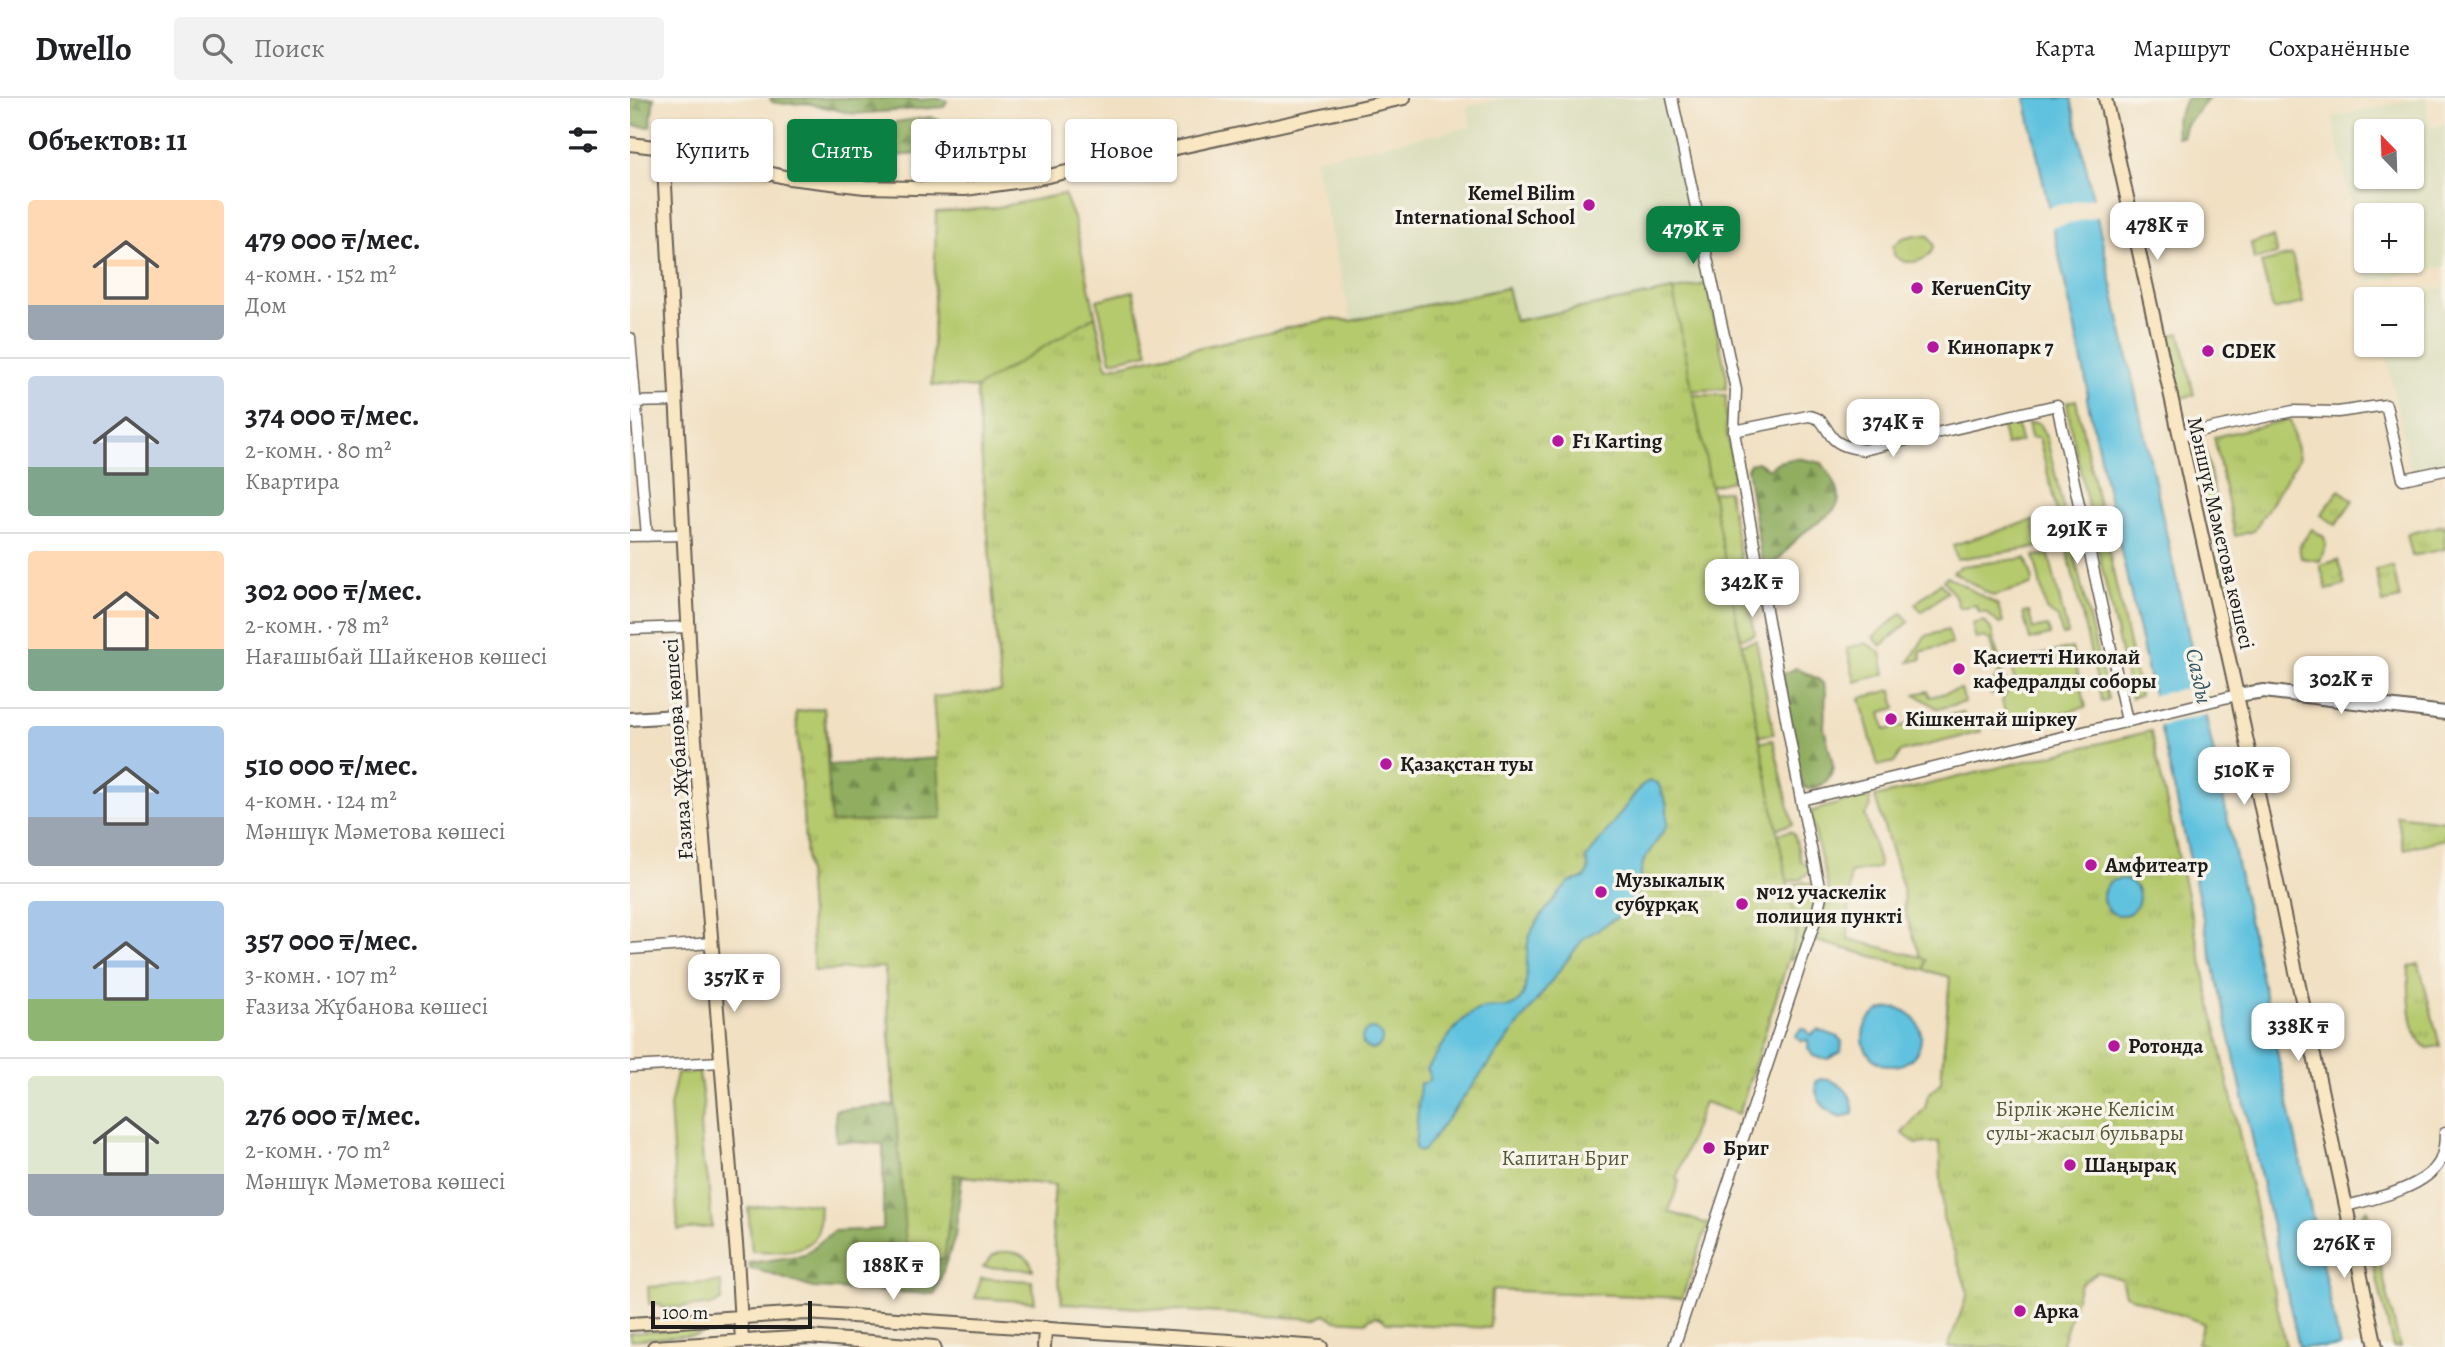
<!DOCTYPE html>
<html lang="ru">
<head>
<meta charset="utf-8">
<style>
  body { margin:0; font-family:Alegreya,serif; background:#f2f2f2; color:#202124; height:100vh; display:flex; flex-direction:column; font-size:26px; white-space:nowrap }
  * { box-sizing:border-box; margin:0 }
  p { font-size:23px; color:#757577 }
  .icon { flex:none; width:38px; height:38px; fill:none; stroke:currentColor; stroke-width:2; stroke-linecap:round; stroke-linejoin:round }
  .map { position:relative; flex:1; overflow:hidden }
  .drawer { display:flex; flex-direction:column; background:#fff; width:630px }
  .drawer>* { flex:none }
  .banner { position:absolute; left:21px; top:21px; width:665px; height:63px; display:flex; gap:14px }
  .needle { width:46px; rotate:337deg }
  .tools { position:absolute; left:1724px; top:21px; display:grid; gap:14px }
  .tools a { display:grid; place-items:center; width:70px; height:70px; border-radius:7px; background:#fff; box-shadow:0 2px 5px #0004; font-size:35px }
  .scale { position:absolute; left:21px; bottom:18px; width:161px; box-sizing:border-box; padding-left:7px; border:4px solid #1c1c1c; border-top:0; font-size:19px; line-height:24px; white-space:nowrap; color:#1c1c1c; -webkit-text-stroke:5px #f7f3e8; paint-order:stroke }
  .price { position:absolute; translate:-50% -60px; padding:0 16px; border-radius:14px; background:#fff; color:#222; font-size:23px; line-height:46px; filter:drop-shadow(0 2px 4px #0008) }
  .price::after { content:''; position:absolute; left:50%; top:42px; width:21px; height:16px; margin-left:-10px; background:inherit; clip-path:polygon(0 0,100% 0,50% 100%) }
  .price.current { background:#0b8043; color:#fff }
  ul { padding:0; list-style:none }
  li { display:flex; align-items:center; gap:21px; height:175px; padding:0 28px }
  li+li { border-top:2px solid #e0e0e0 }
  li span { display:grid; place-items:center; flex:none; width:196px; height:140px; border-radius:7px; color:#555 }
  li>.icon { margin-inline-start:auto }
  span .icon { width:84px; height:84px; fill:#fffc; stroke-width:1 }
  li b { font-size:30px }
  h2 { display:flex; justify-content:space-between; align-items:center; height:84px; padding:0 28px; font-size:30px }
  .chip { padding:0 24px; border-radius:7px; background:#fff; box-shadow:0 2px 5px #0004; font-size:24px; line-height:63px }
  .chip.current { background:#0b8043; color:#fff }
  header { display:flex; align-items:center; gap:42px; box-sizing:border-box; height:98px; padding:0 35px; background:#fff; border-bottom:2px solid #e0e0e0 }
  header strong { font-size:33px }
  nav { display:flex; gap:38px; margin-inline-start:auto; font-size:24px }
  .search { width:490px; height:63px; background:#f2f2f2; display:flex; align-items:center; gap:18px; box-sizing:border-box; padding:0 24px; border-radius:7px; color:#757577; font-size:26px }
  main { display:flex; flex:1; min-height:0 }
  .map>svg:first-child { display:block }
  .built { fill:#dbdebd; fill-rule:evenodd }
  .grass { fill:#b5c96d; stroke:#687244; stroke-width:2 }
  .forest { fill:url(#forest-firs); stroke:#56643e; stroke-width:2 }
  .park { fill:url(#park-tufts); stroke:#687244; stroke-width:2 }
  .water { fill:#61c2df; stroke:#3e6f7e; stroke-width:2 }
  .pier { fill:#f1e0c2 }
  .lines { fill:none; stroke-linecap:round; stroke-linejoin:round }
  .minor-casing { stroke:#676156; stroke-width:13 }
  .tertiary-casing { stroke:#676156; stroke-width:16 }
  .secondary-casing { stroke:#676156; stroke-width:16 }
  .minor { stroke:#fff; stroke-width:10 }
  .tertiary { stroke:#fff; stroke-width:12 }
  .secondary { stroke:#f9e7c3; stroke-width:12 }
  .poi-dot { fill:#b5179e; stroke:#f7f3e8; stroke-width:2.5 }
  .labels { text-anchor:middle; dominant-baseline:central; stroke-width:7; stroke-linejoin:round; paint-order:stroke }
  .poi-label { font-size:21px; font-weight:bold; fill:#1c1c1c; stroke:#f7f3e8; text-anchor:start }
  .street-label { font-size:21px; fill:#1c1c1c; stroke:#f7f3e8 }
  .park-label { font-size:21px; fill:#525938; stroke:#f7f3e8 }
  .water-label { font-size:23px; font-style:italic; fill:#345660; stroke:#f7f3e8 }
</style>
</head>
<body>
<header>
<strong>Dwello</strong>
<div class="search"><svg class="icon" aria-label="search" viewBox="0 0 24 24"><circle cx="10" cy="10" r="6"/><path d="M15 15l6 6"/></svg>Поиск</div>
<nav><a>Карта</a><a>Маршрут</a><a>Сохранённые</a></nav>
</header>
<main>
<section class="drawer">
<h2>Объектов: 11<svg class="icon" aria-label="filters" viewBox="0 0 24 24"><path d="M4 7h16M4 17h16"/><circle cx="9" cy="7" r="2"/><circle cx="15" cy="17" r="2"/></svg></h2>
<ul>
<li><span style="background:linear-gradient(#ffd9b3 75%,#9aa5b1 0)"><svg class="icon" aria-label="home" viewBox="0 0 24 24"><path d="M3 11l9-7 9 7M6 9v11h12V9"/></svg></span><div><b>479 000 ₸/мес.</b><p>4-комн. · 152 m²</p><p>Дом</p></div></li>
<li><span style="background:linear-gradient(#c9d6e8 65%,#7fa58c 0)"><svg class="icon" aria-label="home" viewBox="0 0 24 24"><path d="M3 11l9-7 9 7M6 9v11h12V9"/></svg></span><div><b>374 000 ₸/мес.</b><p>2-комн. · 80 m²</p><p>Квартира</p></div></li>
<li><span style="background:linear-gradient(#ffd9b3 70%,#7fa58c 0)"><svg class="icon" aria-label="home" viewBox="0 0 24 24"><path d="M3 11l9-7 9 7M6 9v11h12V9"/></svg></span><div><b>302 000 ₸/мес.</b><p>2-комн. · 78 m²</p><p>Нағашыбай Шайкенов көшесі</p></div></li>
<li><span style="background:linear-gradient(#a9c7e8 65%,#9aa5b1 0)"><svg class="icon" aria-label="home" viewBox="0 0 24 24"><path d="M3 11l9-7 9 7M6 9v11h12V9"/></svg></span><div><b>510 000 ₸/мес.</b><p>4-комн. · 124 m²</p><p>Мәншүк Мәметова көшесі</p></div></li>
<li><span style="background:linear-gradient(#a9c7e8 70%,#8fb573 0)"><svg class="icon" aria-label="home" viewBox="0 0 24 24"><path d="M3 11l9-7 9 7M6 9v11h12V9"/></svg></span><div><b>357 000 ₸/мес.</b><p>3-комн. · 107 m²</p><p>Ғазиза Жұбанова көшесі</p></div></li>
<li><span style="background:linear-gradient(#dfe7d0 70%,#9aa5b1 0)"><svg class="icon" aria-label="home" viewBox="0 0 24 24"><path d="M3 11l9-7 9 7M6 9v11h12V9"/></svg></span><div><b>276 000 ₸/мес.</b><p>2-комн. · 70 m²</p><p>Мәншүк Мәметова көшесі</p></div></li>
</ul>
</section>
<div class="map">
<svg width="1815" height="1249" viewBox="0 0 1815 1249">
  <defs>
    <pattern id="forest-firs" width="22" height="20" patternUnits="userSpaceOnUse" patternTransform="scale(1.75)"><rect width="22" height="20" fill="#90ad60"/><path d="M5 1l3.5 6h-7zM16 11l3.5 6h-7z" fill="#758c4e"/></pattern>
    <pattern id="park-tufts" width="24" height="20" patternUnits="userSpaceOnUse" patternTransform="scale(1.75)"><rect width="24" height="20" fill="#b5c96d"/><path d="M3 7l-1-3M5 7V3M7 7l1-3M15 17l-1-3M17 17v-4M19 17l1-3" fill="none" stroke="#9bac5e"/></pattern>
  </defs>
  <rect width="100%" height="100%" fill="#f7f3e8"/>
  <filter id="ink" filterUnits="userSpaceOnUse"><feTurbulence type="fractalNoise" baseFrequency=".0143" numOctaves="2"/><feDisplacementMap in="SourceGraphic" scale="14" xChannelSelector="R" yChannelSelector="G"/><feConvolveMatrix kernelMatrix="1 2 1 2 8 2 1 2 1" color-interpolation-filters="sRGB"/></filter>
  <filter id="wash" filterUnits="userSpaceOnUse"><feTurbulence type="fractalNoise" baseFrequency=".00686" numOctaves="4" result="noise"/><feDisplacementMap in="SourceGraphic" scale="28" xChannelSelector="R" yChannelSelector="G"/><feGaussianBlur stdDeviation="1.57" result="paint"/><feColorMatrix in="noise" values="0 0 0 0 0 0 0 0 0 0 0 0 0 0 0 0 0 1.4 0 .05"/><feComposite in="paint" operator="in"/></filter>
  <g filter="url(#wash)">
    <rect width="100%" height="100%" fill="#f1e0c2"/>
    <path class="built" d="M 874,0 L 1035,0 L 1077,186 L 885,223 L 877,190 L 721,223 L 684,61 L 841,29 L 837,9 Z
      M 1791,0 L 1795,0 L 1802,29 L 1815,27 L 1815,168 L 1737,185 L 1702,19 ZM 1782,33 L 1782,79 L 1736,79 L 1736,33 ZM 1782,117 L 1782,163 L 1736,163 L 1736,117 Z
      M 1815,189 L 1815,365 L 1780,372 L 1754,247 L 1782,247 L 1782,201 L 1758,201 Z"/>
    <path class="grass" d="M 434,96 L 444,120 L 477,270 L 698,221 L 721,223 L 877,190 L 885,223 L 1077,186 L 1097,280 L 1096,291 L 1054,293 L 369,573 L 346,290 L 302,287 L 306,114 L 363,110 Z
      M 1285,137 L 1299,138 L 1304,148 C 1299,165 1276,169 1264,157 L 1263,148 L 1273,140 Z
      M 1662,157 L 1673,205 L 1643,212 L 1631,165 Z
      M 503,193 L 518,255 L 481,263 L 467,202 Z
      M 1550,235 L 1564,297 L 1551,300 L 1538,238 Z
      M 1062,297 L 1096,297 L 1096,330 L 1104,375 L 1102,383 L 1066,392 Z
      M 1446,302 L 1510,597 L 1501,600 L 1441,331 L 1437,304 Z
      M 1386,321 L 1391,343 L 1376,347 L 1371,324 Z
      M 1398,325 L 1409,325 L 1417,341 L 1478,601 L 1472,604 L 1435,443 L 1422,441 L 1416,419 L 1427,414 L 1409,340 L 1401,340 Z
      M 1575,350 L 1595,446 L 1585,448 L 1564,352 Z
      M 1094,393 L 1098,393 L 1125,536 L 1094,546 L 1073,396 Z
      M 1403,422 L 1409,449 L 1327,461 L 1323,447 Z
      M 1419,457 L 1438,536 L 1432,537 L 1428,520 L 1416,512 L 1404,458 Z
      M 1396,460 L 1403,482 L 1401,487 L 1363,498 L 1323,474 L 1332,468 Z
      M 1599,462 L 1613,525 L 1602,527 L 1588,464 Z
      M 1317,478 L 1368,507 L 1373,525 L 1369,526 L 1357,515 L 1349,514 L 1346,507 L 1329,510 L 1325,498 L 1313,482 Z
      M 1310,485 L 1317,494 L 1292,514 L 1285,506 Z
      M 1399,514 L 1403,531 L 1418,528 L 1420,537 L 1400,542 L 1393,515 Z
      M 1272,515 L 1279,524 L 1251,548 L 1243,539 Z
      M 1354,523 L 1361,531 L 1375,584 L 1368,595 L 1361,597 L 1358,586 L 1364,583 L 1369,574 L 1361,543 L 1354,539 L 1346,541 L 1342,526 Z
      M 1318,532 L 1322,546 L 1290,554 L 1292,561 L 1279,564 L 1295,538 Z
      M 1126,542 L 1144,636 L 1109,641 L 1096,551 Z
      M 1236,545 L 1251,555 L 1255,576 L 1225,584 L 1217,550 Z
      M 1442,550 L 1456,609 L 1366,631 L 1363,618 L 1375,615 L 1372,603 L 1384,582 L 1382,569 L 1405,563 L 1404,558 Z
      M 1331,591 L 1335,604 L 1308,611 L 1285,596 L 1298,593 L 1300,599 Z
      M 1262,592 L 1266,610 L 1251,614 L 1255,632 L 1333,614 L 1336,625 L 1348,623 L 1351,634 L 1270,654 L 1265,664 L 1248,668 L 1230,600 Z
      M 1143,642 L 1163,726 L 1145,731 L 1126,645 Z
      M 1230,699 L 1239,699 L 1241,709 L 1235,717 L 1249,764 L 1248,770 L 1220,775 L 1218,841 L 1291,859 L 1275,814 L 1273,790 L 1245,699 L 1412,947 L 1298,997 L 1311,984 L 1320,879 L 1186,843 L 1199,793 L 1180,714 Z
      M 1160,733 L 1164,735 L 1171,763 L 1179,768 L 1180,773 L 1171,781 L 1155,784 L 1144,737 Z
      M 1173,784 L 1182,786 L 1187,807 L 1182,815 L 1169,856 L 1159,862 L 1148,857 L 1155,790 Z
      M 69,974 L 74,1010 L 70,1026 L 73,1065 L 78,1081 L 82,1129 L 48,1132 L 40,1008 L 47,976 Z
      M 165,1104 L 190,1107 C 189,1116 190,1129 187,1136 C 175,1158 142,1153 122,1153 L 118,1110 Z
      M 1737,1111 L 1770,1249 L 1763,1249 L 1733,1122 L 1733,1115 Z
      M 371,1154 C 386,1153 400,1156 403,1172 L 353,1169 L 363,1157 Z
      M 351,1180 L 402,1183 L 405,1204 L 345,1200 Z
      M 91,1184 L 92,1202 L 84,1207 L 32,1210 L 31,1206 L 19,1206 L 18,1189 Z
      M 69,1230 L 69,1237 L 0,1242 L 0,1235 Z"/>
    <path class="forest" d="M 0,0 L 24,0 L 20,29 L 0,27 Z
      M 140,0 L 264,0 L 293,2 C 299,0 311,0 317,3 L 314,9 L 224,16 L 176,5 L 155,6 L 142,4 Z
      M 1557,0 L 1579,0 L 1555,28 L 1552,39 L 1547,39 L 1546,21 Z
      M 300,19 L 314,24 L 311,54 L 253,59 L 255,32 L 266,24 Z
      M 1167,360 L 1192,365 C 1224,410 1207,409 1172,436 C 1160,446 1154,459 1141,467 L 1135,465 L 1131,459 L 1117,371 L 1120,366 L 1127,364 L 1139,371 L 1148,364 Z
      M 1166,570 L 1188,581 L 1194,586 L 1196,594 L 1194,629 L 1204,671 C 1197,684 1193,689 1178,691 L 1174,689 L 1170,680 L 1153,576 Z
      M 303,599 L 420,959 L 432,1205 L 422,1130 L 425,1087 L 332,1078 L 325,1139 L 305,1196 L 183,1190 L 131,1173 L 120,1171 L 119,1165 L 174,1157 L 204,1133 L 253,1131 L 253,1046 L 206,1043 L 205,1012 L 264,1007 L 255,868 L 184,873 L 166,614 L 194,610 L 199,667 L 309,660 Z"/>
    <path class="park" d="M 1643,139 L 1647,156 L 1624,161 L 1621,145 Z
      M 877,190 L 885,223 L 1043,192 L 1167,834 L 1109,1016 L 1074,1004 L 1046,1081 L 1049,1083 L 1039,1114 L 1078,1126 L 1052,1200 L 862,1192 L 860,1230 L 756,1225 C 750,1217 743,1217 736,1224 L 704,1222 L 695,1216 L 685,1221 L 432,1205 L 422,1130 L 425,1087 L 324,1077 L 314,1161 L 277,1160 L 255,869 L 184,873 L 166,614 L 194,610 L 201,725 L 312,720 L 303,599 L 371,593 L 346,290 L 465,218 L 477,270 L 698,221 L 721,223 Z
      M 1660,321 L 1669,360 L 1624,433 L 1605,438 L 1584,339 Z
      M 1709,392 L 1723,402 L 1706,427 L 1691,417 Z
      M 1814,427 L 1815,451 L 1782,458 L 1777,436 Z
      M 1682,431 L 1694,439 L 1696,447 L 1690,463 L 1671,460 L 1669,448 Z
      M 1708,462 L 1715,487 L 1697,492 L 1690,467 Z
      M 1763,468 L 1770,501 L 1753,505 L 1746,472 Z
      M 1521,633 L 1656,1249 L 1579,1249 L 1567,1245 L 1573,1225 L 1495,1197 L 1491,1181 L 1467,1174 L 1450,1187 L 1431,1249 L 1318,1249 L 1338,1195 L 1313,1120 L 1309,1044 L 1287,1046 L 1272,1035 L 1295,1010 L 1298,997 L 1311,984 L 1320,879 L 1294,872 L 1296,862 L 1291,860 L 1275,814 L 1273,790 L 1245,699 Z
      M 1766,717 L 1815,723 L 1815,741 L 1774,751 Z
      M 1789,866 L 1810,948 L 1798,950 C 1778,942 1778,888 1779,868 Z"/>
    <path class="water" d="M 1395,0 L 1441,0 L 1557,530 L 1710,1249 L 1669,1249 L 1457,301 L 1457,287 Z
      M 1019,683 L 1028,685 L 1037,707 L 1037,728 L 1014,762 L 1004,803 L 988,819 L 954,840 L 794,1052 L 789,1054 L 785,1050 L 790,985 L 795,985 L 799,982 L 799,974 L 797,971 C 810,952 830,914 854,910 C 867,907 878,914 889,903 C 901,891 894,857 899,840 C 903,824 928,798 939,784 L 955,780 L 959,771 L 956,761 L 1011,688 Z
      M1473 799a18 18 0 1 1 36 0a18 18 0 1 1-36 0Z
      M1233 939a29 29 0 1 1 58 0a29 29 0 1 1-58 0Z
      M 1172,930 L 1177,932 L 1180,937 L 1188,932 L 1209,939 L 1212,944 L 1211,954 L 1198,961 L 1183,958 L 1178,950 L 1178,942 L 1171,943 L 1165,938 Z
      M732 941a10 10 0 1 1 20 0a10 10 0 1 1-20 0Z
      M 1190,981 C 1209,981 1225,996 1223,1016 L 1211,1019 C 1196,1013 1184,1002 1186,984 Z"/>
    <path class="pier" d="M 1466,99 L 1470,118 L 1420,130 L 1415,110 Z
      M 1573,586 L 1579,616 L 1526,629 L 1520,598 Z"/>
  </g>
  <g filter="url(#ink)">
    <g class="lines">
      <g class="minor-casing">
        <path id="minor" d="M 1042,0 L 1106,292 L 1104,333 L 1113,386 L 1171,702 L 1191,798 L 1186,820 L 1044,1249
          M 0,240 L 17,438
          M 1,304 L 45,303
          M 1104,333 L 1178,318 C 1194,320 1193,328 1202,339 C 1209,348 1223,350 1233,352 L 1427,307 L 1497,623
          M 1549,337 L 1663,313 L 1708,314 L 1756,307 L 1773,381 L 1815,372
          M 0,438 L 52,437
          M 0,531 L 58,529
          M 1171,702 L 1607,597
          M 0,851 L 82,845
          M 0,969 L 91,964
          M 1716,1108 C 1743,1101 1796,1090 1810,1063 C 1814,1054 1815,1044 1815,1035"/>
      </g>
      <g class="tertiary-casing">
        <path id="tertiary" d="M 1607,597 L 1634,593 L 1815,615
          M 0,621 L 63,617"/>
      </g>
      <g class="secondary-casing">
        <path id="secondary" d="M 1475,0 L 1607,597 L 1746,1249
          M 0,46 L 33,50 L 159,80 L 235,89 L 335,91 L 400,82 L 774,0
          M 33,50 L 63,617 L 107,1158 L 112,1243
          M 0,1226 L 176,1215 L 691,1249
          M 24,1249 L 179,1239 L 304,1249
          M 414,1249 L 415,1230"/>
      </g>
      <use href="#minor" class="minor"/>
      <use href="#tertiary" class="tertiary"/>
      <use href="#secondary" class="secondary"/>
    </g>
  </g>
  <g class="poi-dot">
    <circle cx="959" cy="107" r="7"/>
    <circle cx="1287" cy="190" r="7"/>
    <circle cx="1303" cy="249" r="7"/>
    <circle cx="1578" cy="253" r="7"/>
    <circle cx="928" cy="343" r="7"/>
    <circle cx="1329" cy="571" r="7"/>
    <circle cx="1261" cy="621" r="7"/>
    <circle cx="756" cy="666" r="7"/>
    <circle cx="1461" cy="767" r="7"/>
    <circle cx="971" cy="794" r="7"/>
    <circle cx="1112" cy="806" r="7"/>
    <circle cx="1484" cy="948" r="7"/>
    <circle cx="1079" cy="1050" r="7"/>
    <circle cx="1440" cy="1067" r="7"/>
    <circle cx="1390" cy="1213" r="7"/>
  </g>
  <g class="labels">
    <g class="poi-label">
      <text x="945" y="95" text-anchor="end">Kemel Bilim<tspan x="945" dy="24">International School</tspan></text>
      <text x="1301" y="190">KeruenCity</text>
      <text x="1317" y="249">Кинопарк 7</text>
      <text x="1592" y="253">CDEK</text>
      <text x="942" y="343">F1 Karting</text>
      <text x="1343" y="559">Қасиетті Николай<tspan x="1343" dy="24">кафедралды соборы</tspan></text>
      <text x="1275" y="621">Кішкентай шіркеу</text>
      <text x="770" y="666">Қазақстан туы</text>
      <text x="1475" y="767">Амфитеатр</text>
      <text x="985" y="782">Музыкалық<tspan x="985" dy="24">субұрқақ</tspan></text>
      <text x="1126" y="794">№12 учаскелік<tspan x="1126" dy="24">полиция пункті</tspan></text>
      <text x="1498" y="948">Ротонда</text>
      <text x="1093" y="1050">Бриг</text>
      <text x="1454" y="1067">Шаңырақ</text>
      <text x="1404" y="1213">Арка</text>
    </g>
    <g class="street-label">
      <text transform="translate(1591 435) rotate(77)">Мәншүк Мәметова көшесі</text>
      <text transform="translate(48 651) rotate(-94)">Ғазиза Жұбанова көшесі</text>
    </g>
    <g class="park-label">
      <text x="1455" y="1011">Бірлік және Келісім<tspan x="1455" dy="24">сулы-жасыл бульвары</tspan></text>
      <text x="935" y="1060">Капитан Бриг</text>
    </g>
    <g class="water-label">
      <text transform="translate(1569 578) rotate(78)">Сазды</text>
    </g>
  </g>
</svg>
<div class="tools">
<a><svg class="needle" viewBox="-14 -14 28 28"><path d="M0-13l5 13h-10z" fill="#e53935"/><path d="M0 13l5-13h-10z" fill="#757577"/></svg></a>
<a>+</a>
<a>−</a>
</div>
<div class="scale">100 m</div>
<b class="price" style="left:1527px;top:164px">478K ₸</b>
<b class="price current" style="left:1063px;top:168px">479K ₸</b>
<b class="price" style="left:1263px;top:361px">374K ₸</b>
<b class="price" style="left:1447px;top:468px">291K ₸</b>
<b class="price" style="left:1122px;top:521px">342K ₸</b>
<b class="price" style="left:1711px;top:618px">302K ₸</b>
<b class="price" style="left:1614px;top:709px">510K ₸</b>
<b class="price" style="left:104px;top:916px">357K ₸</b>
<b class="price" style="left:1668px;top:965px">338K ₸</b>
<b class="price" style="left:1714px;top:1182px">276K ₸</b>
<b class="price" style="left:263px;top:1204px">188K ₸</b>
<div class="banner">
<a class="chip">Купить</a>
<a class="chip current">Снять</a>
<a class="chip">Фильтры</a>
<a class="chip">Новое</a>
</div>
</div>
</main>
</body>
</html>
